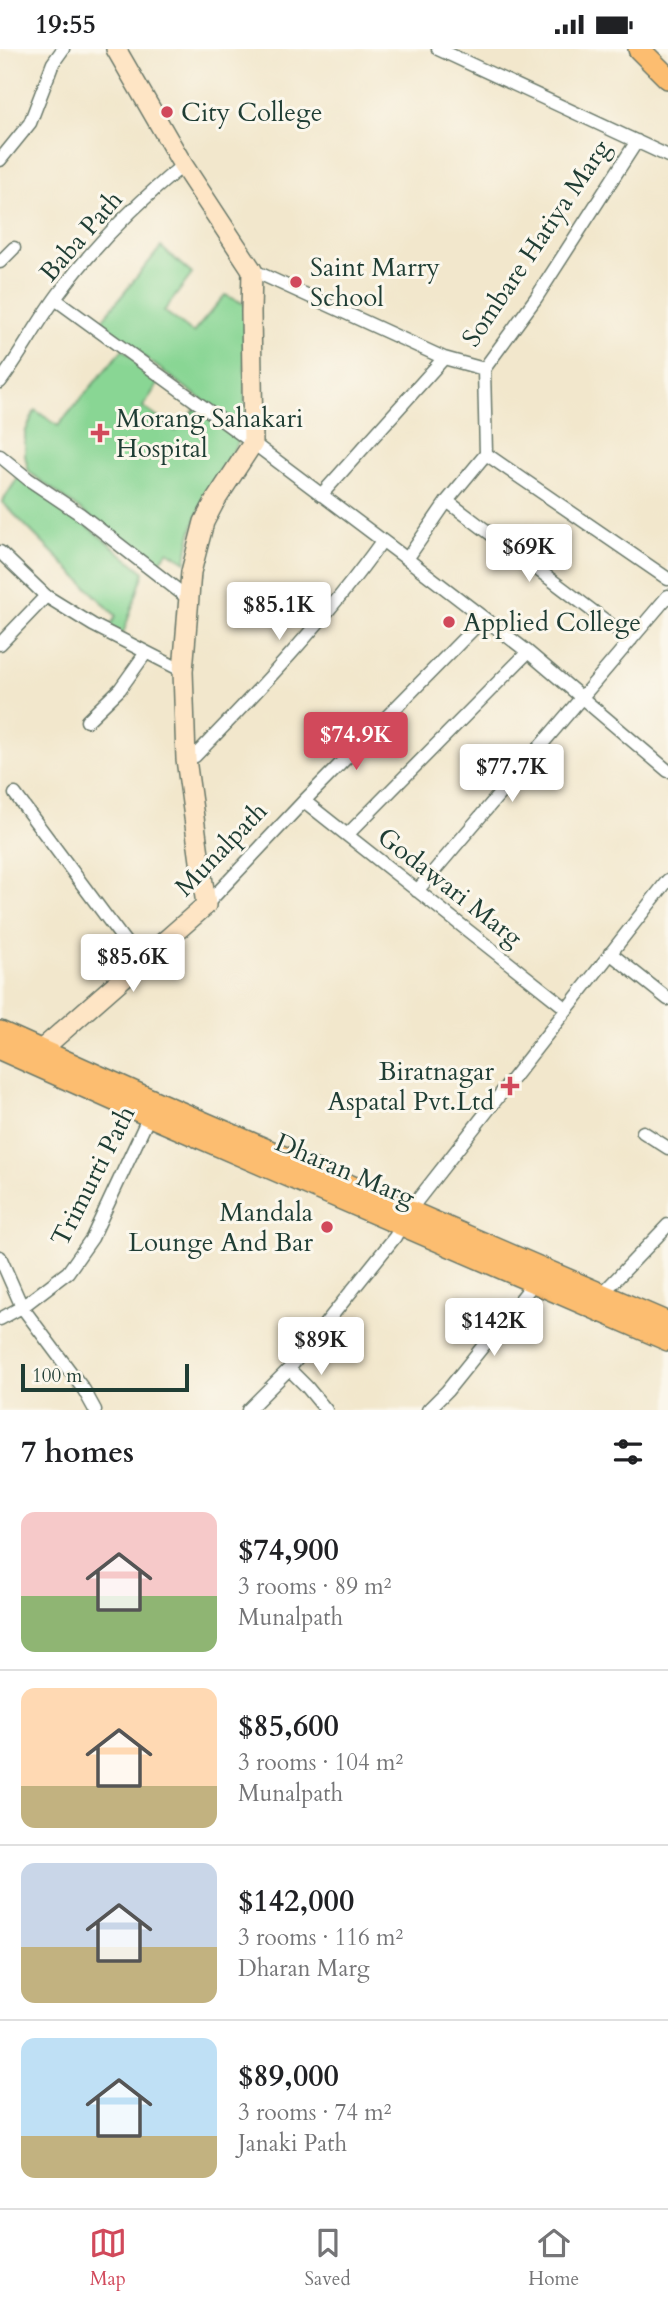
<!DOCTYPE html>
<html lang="en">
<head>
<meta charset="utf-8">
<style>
  body { margin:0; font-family:Cardo,serif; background:#f2f2f2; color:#202124; height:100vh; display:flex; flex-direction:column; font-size:26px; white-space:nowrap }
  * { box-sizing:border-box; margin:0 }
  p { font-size:23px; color:#757577 }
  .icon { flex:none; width:38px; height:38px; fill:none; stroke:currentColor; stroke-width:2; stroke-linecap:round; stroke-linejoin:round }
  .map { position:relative; height:1361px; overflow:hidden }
  .sheet { display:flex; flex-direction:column; background:#fff; flex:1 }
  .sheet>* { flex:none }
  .scale { position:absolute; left:21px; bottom:18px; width:168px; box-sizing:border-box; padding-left:7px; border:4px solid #1f3d34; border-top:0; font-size:19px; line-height:24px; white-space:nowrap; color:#1f3d34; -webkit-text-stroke:5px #fbf7ec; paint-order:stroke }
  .price { position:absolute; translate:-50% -60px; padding:0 16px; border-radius:7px; background:#fff; color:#222; font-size:23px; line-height:46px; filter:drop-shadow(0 2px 4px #0008) }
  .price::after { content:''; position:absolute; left:50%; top:42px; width:21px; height:16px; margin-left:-10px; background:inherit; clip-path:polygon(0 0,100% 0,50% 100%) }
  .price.selected { background:#d1495b; color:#fff }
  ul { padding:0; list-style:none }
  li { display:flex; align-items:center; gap:21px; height:175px; padding:0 21px }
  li+li { border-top:2px solid #e0e0e0 }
  li span { display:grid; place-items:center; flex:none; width:196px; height:140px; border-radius:14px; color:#555 }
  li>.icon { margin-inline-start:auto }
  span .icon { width:84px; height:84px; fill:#fffc; stroke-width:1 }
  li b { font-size:30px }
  h2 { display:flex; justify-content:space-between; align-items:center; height:84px; padding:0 21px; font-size:30px }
  .status { display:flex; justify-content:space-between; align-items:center; height:49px; padding:0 35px; background:#fff; direction:ltr }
  .status svg { height:19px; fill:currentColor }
  .tab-bar { display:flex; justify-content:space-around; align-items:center; height:98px; border-top:2px solid #e0e0e0; background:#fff; font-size:19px; color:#757577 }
  .tab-bar a { display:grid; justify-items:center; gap:4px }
  .tab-bar .selected { color:#d1495b }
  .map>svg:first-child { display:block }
  .green { fill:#89d694; stroke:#548a64; stroke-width:2 }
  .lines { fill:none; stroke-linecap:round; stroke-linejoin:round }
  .street-casing { stroke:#697869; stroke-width:15 }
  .secondary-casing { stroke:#697869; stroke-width:22 }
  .primary-casing { stroke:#697869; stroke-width:24 }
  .street { stroke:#fff; stroke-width:12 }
  .secondary { stroke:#fee5c5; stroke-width:19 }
  .primary { stroke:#fcbd6f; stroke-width:21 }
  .poi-dot { fill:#d1495b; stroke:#fbf7ec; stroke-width:2.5 }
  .labels { text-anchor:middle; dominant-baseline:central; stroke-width:6; stroke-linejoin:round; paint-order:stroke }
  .poi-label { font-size:26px; fill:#1f3d34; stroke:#fbf7ec; text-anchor:start }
  .street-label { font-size:26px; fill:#1f3d34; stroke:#fbf7ec }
</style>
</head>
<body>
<div class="status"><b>19:55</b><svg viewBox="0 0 49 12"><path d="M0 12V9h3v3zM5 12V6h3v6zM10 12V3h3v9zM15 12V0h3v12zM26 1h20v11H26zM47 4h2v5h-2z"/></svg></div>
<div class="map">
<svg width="668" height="1361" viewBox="0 0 668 1361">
  <rect width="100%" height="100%" fill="#fbf7ec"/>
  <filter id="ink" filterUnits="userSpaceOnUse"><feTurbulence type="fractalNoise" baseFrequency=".0143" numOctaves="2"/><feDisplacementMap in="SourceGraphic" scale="14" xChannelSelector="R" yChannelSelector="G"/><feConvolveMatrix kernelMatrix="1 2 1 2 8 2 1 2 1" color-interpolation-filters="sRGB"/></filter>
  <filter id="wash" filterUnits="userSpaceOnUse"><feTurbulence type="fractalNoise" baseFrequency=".00686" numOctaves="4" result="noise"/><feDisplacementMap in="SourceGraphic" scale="28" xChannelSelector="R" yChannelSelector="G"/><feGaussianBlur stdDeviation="1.57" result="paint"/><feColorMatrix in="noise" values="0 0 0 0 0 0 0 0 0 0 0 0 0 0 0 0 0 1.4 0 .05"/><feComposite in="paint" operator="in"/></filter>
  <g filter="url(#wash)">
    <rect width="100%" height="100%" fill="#f2e7cc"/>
    <path class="green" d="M 161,198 L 192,225 L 164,262 L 193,284 L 225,246 L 245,255 L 245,382 L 99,275 Z
      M 123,300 L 161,330 L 143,358 L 176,382 L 197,358 L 239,392 C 214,432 190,465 186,513 L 168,502 L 156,517 L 29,423 L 25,407 L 25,384 L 35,361 L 58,377 Z
      M 19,427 L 80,471 L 144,523 L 123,585 L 109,579 L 116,567 L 2,453 Z"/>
  </g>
  <g filter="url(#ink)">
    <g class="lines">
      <g class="street-casing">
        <path id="street" d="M 438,0 L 668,107
          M 0,111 L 30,74 L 53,14 L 63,0
          M 0,213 L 14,199
          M 252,221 L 444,309 L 484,320 L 536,249 L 637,92
          M 55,250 L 253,394 L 407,510 L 528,603 L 668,722
          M 0,333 C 22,304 38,272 60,243 C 95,196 138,153 183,116
          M 486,405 L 668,530
          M 0,407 L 28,430 L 80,465 L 189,550
          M 321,446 L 444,309
          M 447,452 L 631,591
          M 0,503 L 46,547 L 93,576 L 183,622
          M 407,510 L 447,452 L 486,405 L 484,320
          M 0,595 L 46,547
          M 87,672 L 120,640 L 145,605
          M 186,710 L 195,707 C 261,639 327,569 382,492
          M 15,745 L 140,913
          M 304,752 L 567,960
          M 347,786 L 528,603
          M 417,842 L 668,547
          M 206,856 L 304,752 L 484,569
          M 610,904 L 668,950
          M 643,1083 L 668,1099
          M 0,1208 L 22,1258 L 84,1341 L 95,1361
          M 601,1246 L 668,1176
          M 0,1270 L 22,1258 L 68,1223 L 92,1189 L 152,1061
          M 289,1320 L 307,1338 L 326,1361
          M 248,1361 L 289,1320 L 395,1188 L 409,1162 L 668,831
          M 428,1361 L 447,1342 L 534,1234"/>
      </g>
      <g class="secondary-casing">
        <path id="secondary" d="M 34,1013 L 41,1001 L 206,856 L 186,710 L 183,622 L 191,523 L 204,473 L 215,452 L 253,394 L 251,263 L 252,221 L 183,116 L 116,0"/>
      </g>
      <g class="primary-casing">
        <path id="primary" d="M 639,0 L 668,29
          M 0,983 L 156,1053 L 668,1274
          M 0,1000 L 150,1067 L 668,1291"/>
      </g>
      <use href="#street" class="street"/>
      <use href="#secondary" class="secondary"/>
      <use href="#primary" class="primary"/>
    </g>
  </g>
  <g class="poi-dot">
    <circle cx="167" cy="63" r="7"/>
    <circle cx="296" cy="233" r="7"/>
    <path d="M96.5 373.5h7v7h7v7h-7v7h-7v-7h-7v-7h7z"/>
    <circle cx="449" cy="573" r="7"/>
    <path d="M506.5 1026.5h7v7h7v7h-7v7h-7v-7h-7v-7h7z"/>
    <circle cx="327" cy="1178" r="7"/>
  </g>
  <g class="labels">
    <g class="poi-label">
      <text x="181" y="63">City College</text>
      <text x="310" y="218">Saint Marry<tspan x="310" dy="30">School</tspan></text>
      <text x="116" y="369">Morang Sahakari<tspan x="116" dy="30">Hospital</tspan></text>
      <text x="463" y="573">Applied College</text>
      <text x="494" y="1022" text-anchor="end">Biratnagar<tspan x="494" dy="30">Aspatal Pvt.Ltd</tspan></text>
      <text x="313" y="1163" text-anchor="end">Mandala<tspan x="313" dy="30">Lounge And Bar</tspan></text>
    </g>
    <g class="street-label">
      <text transform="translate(81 187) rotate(-49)">Baba Path</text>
      <text transform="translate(536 194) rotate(-56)">Sombare Hatiya Marg</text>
      <text transform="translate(221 800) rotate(-46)">Munalpath</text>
      <text transform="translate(450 838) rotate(38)">Godawari Marg</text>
      <text transform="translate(345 1121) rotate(23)">Dharan Marg</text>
      <text transform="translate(93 1127) rotate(-63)">Trimurti Path</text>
    </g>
  </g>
</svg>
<div class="scale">100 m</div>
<b class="price" style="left:529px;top:535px">$69K</b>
<b class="price" style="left:279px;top:593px">$85.1K</b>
<b class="price selected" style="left:356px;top:723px">$74.9K</b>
<b class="price" style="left:512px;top:755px">$77.7K</b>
<b class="price" style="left:133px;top:945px">$85.6K</b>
<b class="price" style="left:494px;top:1309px">$142K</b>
<b class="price" style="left:321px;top:1328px">$89K</b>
</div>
<section class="sheet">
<h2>7 homes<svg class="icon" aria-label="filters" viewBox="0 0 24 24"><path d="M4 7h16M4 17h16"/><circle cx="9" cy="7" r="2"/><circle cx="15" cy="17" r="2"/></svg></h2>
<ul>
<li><span style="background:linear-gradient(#f6c9c9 60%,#8fb573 0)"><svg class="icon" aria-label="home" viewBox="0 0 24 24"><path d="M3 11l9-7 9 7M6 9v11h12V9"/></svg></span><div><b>$74,900</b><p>3 rooms · 89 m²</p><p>Munalpath</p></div></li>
<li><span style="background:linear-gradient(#ffd9b3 70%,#c2b280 0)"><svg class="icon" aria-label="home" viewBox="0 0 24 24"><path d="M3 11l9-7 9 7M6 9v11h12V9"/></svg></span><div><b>$85,600</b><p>3 rooms · 104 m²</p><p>Munalpath</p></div></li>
<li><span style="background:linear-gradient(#c9d6e8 60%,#c2b280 0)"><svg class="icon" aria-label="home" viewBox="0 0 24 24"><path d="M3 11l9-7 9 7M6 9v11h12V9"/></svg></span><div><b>$142,000</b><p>3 rooms · 116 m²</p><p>Dharan Marg</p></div></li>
<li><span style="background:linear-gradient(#bfe0f5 70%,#c2b280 0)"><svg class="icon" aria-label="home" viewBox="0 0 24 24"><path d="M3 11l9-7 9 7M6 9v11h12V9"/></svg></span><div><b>$89,000</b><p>3 rooms · 74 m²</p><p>Janaki Path</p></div></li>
</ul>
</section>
<nav class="tab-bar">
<a class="selected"><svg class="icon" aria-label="map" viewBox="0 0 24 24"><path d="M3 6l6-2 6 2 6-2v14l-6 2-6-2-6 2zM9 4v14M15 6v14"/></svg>Map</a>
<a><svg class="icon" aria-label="saved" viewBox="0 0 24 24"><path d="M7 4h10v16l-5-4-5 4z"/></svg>Saved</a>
<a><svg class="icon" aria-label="home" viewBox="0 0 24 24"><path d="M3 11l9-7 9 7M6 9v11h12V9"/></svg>Home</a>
</nav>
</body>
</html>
